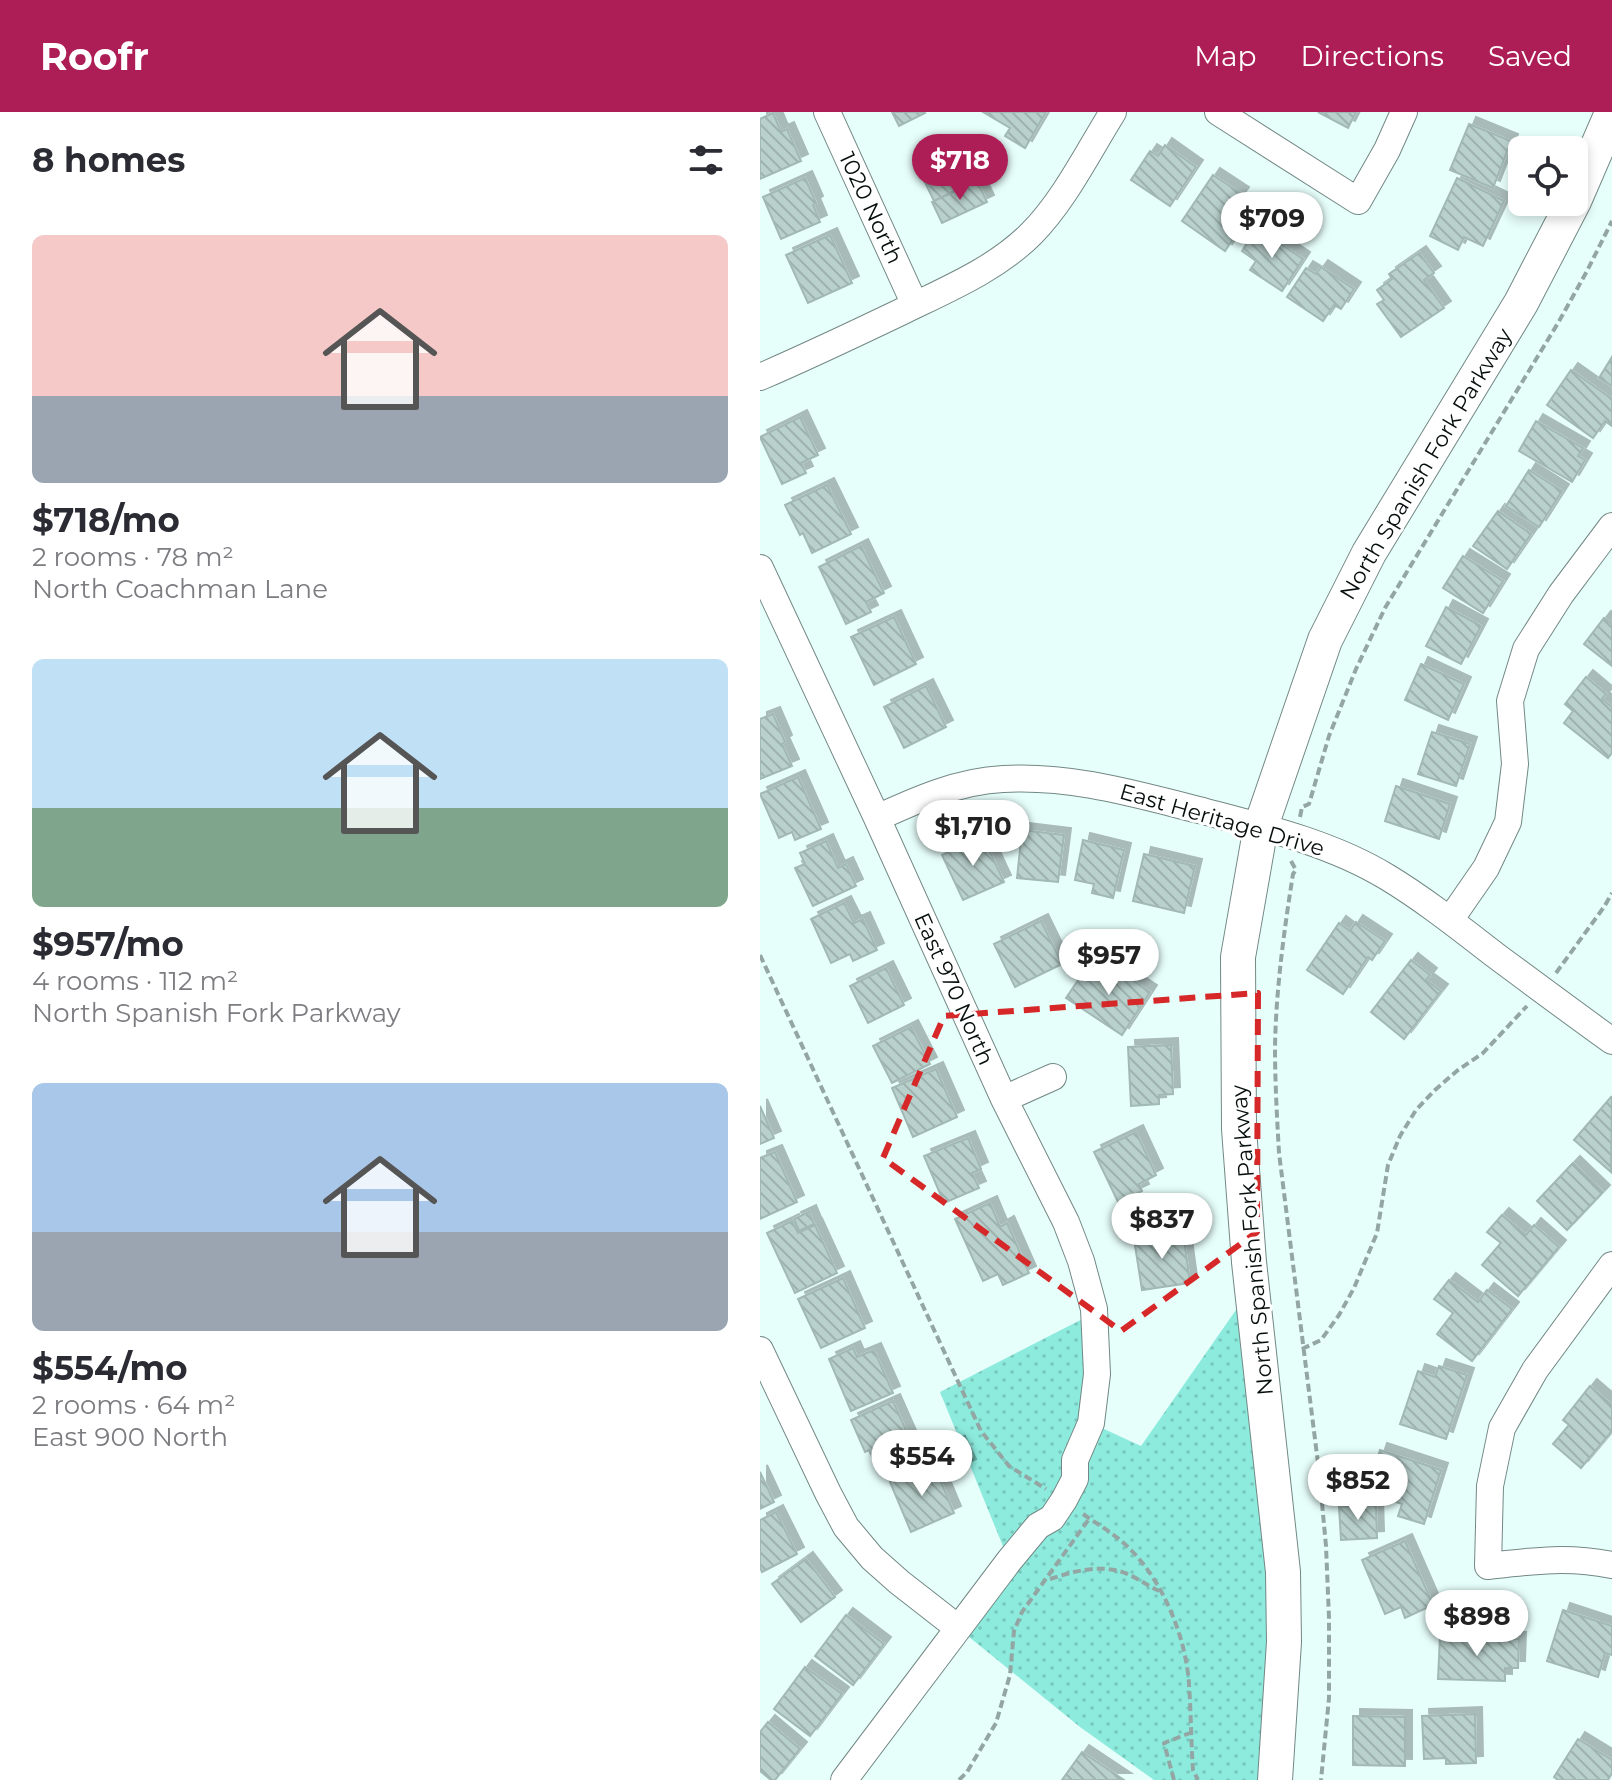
<!DOCTYPE html>
<html lang="en">
<head>
<meta charset="utf-8">
<style>
  body { margin:0; font-family:Montserrat,sans-serif; background:#f7f7f7; color:#2b2b33; height:100vh; display:flex; flex-direction:column; font-size:30px; white-space:nowrap }
  * { box-sizing:border-box; margin:0 }
  p { font-size:26px; color:#7c7c81 }
  .icon { flex:none; width:44px; height:44px; fill:none; stroke:currentColor; stroke-width:2; stroke-linecap:round; stroke-linejoin:round }
  .map { position:relative; flex:1; overflow:hidden }
  .side { display:flex; flex-direction:column; background:#fff; width:760px }
  .side>* { flex:none }
  .buttons { position:absolute; left:748px; top:24px; display:grid; gap:16px }
  .buttons a { display:grid; place-items:center; width:80px; height:80px; border-radius:12px; background:#fff; box-shadow:0 4px 12px #0003; font-size:40px }
  .price { position:absolute; translate:-50% -68px; padding:0 18px; border-radius:28px; background:#fff; color:#222; font-size:26px; line-height:52px; filter:drop-shadow(0 2px 4px #0008) }
  .price::after { content:''; position:absolute; left:50%; top:48px; width:24px; height:18px; margin-left:-12px; background:inherit; clip-path:polygon(0 0,100% 0,50% 100%) }
  .price.current { background:#ad1d56; color:#fff }
  ul { padding:0; list-style:none }
  li { display:grid; align-content:center; gap:16px; height:424px; padding:0 32px }
  li span { display:grid; place-items:center; height:248px; border-radius:12px; color:#555 }
  li>.icon { margin-inline-start:auto }
  span .icon { width:144px; height:144px; fill:#fffc; stroke-width:1 }
  li b { font-size:34px }
  h2 { display:flex; justify-content:space-between; align-items:center; height:96px; padding:0 32px; font-size:34px }
  header { display:flex; align-items:center; gap:48px; box-sizing:border-box; height:112px; padding:0 40px; background:#ad1d56; color:#fff }
  header strong { font-size:38px }
  nav { display:flex; gap:44px; margin-inline-start:auto; font-size:28px }
  main { display:flex; flex:1; min-height:0 }
  .map>svg:first-child { display:block }
  .park { fill:url(#park-dots) }
  .building { fill:url(#building-back-hatch); stroke:#a2b8b4; stroke-width:2; filter:url(#shadow) }
  .lines { fill:none; stroke-linecap:round; stroke-linejoin:round }
  .minor-casing { stroke:#738885; stroke-width:28 }
  .tertiary-casing { stroke:#738885; stroke-width:36 }
  .path { stroke:#94a6a3; stroke-width:4; stroke-dasharray:8 4; stroke-linecap:butt }
  .minor { stroke:#fff; stroke-width:26 }
  .tertiary { stroke:#fff; stroke-width:34 }
  .marked { fill:none; stroke:#d62828; stroke-width:6; stroke-dasharray:16 10; stroke-linejoin:round }
  .labels { text-anchor:middle; dominant-baseline:central; stroke-width:6; stroke-linejoin:round; paint-order:stroke }
  .street-label { font-size:22px; fill:#070f0e; stroke:#fff }
</style>
</head>
<body>
<header>
<strong>Roofr</strong>
<nav><a>Map</a><a>Directions</a><a>Saved</a></nav>
</header>
<main>
<section class="side">
<h2>8 homes<svg class="icon" aria-label="filters" viewBox="0 0 24 24"><path d="M4 7h16M4 17h16"/><circle cx="9" cy="7" r="2"/><circle cx="15" cy="17" r="2"/></svg></h2>
<ul>
<li><span style="background:linear-gradient(#f6c9c9 65%,#9aa5b1 0)"><svg class="icon" aria-label="home" viewBox="0 0 24 24"><path d="M3 11l9-7 9 7M6 9v11h12V9"/></svg></span><div><b>$718/mo</b><p>2 rooms · 78 m²</p><p>North Coachman Lane</p></div></li>
<li><span style="background:linear-gradient(#bfe0f5 60%,#7fa58c 0)"><svg class="icon" aria-label="home" viewBox="0 0 24 24"><path d="M3 11l9-7 9 7M6 9v11h12V9"/></svg></span><div><b>$957/mo</b><p>4 rooms · 112 m²</p><p>North Spanish Fork Parkway</p></div></li>
<li><span style="background:linear-gradient(#a9c7e8 60%,#9aa5b1 0)"><svg class="icon" aria-label="home" viewBox="0 0 24 24"><path d="M3 11l9-7 9 7M6 9v11h12V9"/></svg></span><div><b>$554/mo</b><p>2 rooms · 64 m²</p><p>East 900 North</p></div></li>
</ul>
</section>
<div class="map">
<svg width="852" height="1668" viewBox="0 0 852 1668">
  <defs>
    <pattern id="park-dots" width="8" height="8" patternUnits="userSpaceOnUse" patternTransform="scale(2)"><rect width="8" height="8" fill="#8debde"/><path d="M2 2h.1M6 6h.1" fill="none" stroke="#78c8bd" stroke-width="1.8" stroke-linecap="round"/></pattern>
    <pattern id="building-back-hatch" width="6" height="6" patternUnits="userSpaceOnUse" patternTransform="scale(2)"><rect width="6" height="6" fill="#b9d1cc"/><path d="M-1 5l2 2M0 0l6 6M5-1l2 2" fill="none" stroke="#9eb2ae"/></pattern>
    <filter id="shadow"><feDropShadow dx="7" dy="-7" stdDeviation="0" flood-color="#0004"/></filter>
  </defs>
  <rect width="100%" height="100%" fill="#e7fffb"/>
  <path class="park" d="M 492,1175 L 516,1378 L 515,1668 L 394,1668 L 320,1615 L 198,1516 L 249,1449 L 180,1280 L 338,1199 L 331,1311 L 381,1334 Z"/>
  <path class="building" d="M 132,0 L 164,0 L 165,1 L 139,14 Z
    M 223,0 L 286,0 L 265,36 L 245,24 L 250,16 Z
    M 558,0 L 596,0 L 588,16 Z
    M 13,1 L 21,20 L 27,17 L 41,49 L 0,67 L 0,7 Z
    M 709,12 L 751,29 L 733,76 L 690,58 Z
    M 405,33 L 436,55 L 410,94 L 371,68 L 390,39 L 398,44 Z
    M 182,37 L 188,51 L 205,43 L 216,68 L 174,89 L 155,50 Z
    M 453,63 L 482,82 L 477,89 L 492,99 L 465,139 L 422,109 Z
    M 45,66 L 56,91 L 53,93 L 60,110 L 21,127 L 3,85 Z
    M 697,66 L 744,89 L 723,134 L 704,125 L 698,138 L 670,124 Z
    M 217,69 L 227,90 L 182,111 L 172,90 Z
    M 497,116 L 543,147 L 522,179 L 490,158 L 496,149 L 482,139 Z
    M 70,123 L 92,171 L 48,191 L 26,143 Z
    M 659,141 L 674,161 L 664,168 L 684,196 L 641,225 L 617,192 L 624,188 L 617,178 L 632,167 L 629,162 Z
    M 561,155 L 594,177 L 581,197 L 574,193 L 563,209 L 527,185 L 546,156 L 556,162 Z
    M 852,245 L 852,274 L 839,266 Z
    M 811,258 L 852,287 L 852,314 L 845,309 L 833,326 L 787,293 Z
    M 40,305 L 58,343 L 41,351 L 46,361 L 22,372 L 0,325 Z
    M 776,309 L 823,336 L 818,344 L 825,348 L 812,370 L 759,339 Z
    M 769,358 L 802,379 L 779,415 L 746,394 Z
    M 67,373 L 91,422 L 52,441 L 43,421 L 40,423 L 25,393 Z
    M 738,399 L 771,422 L 747,457 L 713,434 Z
    M 101,434 L 124,481 L 106,490 L 111,500 L 86,512 L 59,455 Z
    M 703,444 L 743,469 L 723,501 L 683,476 Z
    M 686,495 L 721,514 L 701,552 L 666,534 Z
    M 134,505 L 156,552 L 114,573 L 91,525 Z
    M 844,506 L 852,512 L 852,554 L 824,532 Z
    M 661,552 L 704,572 L 688,608 L 645,588 Z
    M 826,565 L 846,582 L 842,587 L 852,595 L 852,641 L 848,646 L 804,611 L 813,599 L 805,592 Z
    M 166,574 L 186,615 L 144,636 L 124,595 Z
    M 13,602 L 25,630 L 22,632 L 32,654 L 0,667 L 0,607 Z
    M 672,620 L 710,632 L 696,674 L 658,662 Z
    M 38,665 L 61,717 L 35,728 L 32,720 L 19,726 L 0,682 Z
    M 636,674 L 690,692 L 679,727 L 625,709 Z
    M 262,718 L 304,723 L 298,770 L 257,766 Z
    M 223,725 L 244,770 L 203,788 L 182,743 Z
    M 323,728 L 364,738 L 353,786 L 332,781 L 334,772 L 315,768 Z
    M 66,729 L 78,756 L 86,752 L 96,774 L 53,794 L 35,756 L 45,752 L 40,741 Z
    M 384,742 L 435,754 L 424,801 L 373,789 Z
    M 84,791 L 94,811 L 103,807 L 117,838 L 93,849 L 90,842 L 71,851 L 51,807 Z
    M 281,809 L 302,852 L 255,875 L 234,832 Z
    M 596,810 L 625,829 L 612,848 L 608,845 L 583,882 L 547,858 L 579,811 L 590,819 Z
    M 342,848 L 390,880 L 362,923 L 306,886 L 321,864 L 328,869 Z
    M 651,848 L 670,863 L 666,868 L 681,879 L 644,927 L 611,900 Z
    M 126,856 L 144,893 L 108,911 L 90,874 Z
    M 151,915 L 170,952 L 132,971 L 113,934 Z
    M 411,933 L 413,982 L 399,983 L 399,992 L 371,994 L 368,935 Z
    M 176,957 L 197,1005 L 153,1025 L 132,976 Z
    M 851,985 L 852,986 L 851,1060 L 814,1028 Z
    M 0,994 L 14,1026 L 0,1032 Z
    M 376,1020 L 396,1063 L 379,1072 L 382,1079 L 358,1090 L 334,1040 Z
    M 208,1026 L 221,1057 L 212,1061 L 219,1076 L 184,1091 L 164,1044 Z
    M 15,1040 L 37,1090 L 0,1107 L 0,1046 Z
    M 813,1051 L 843,1080 L 807,1118 L 777,1089 Z
    M 230,1091 L 240,1115 L 247,1111 L 269,1161 L 243,1173 L 238,1162 L 223,1169 L 195,1107 Z
    M 49,1100 L 54,1112 L 39,1119 L 34,1107 Z
    M 742,1103 L 766,1123 L 774,1113 L 799,1135 L 758,1184 L 722,1153 L 741,1131 L 727,1120 Z
    M 32,1109 L 38,1121 L 55,1113 L 77,1161 L 35,1181 L 7,1121 Z
    M 423,1120 L 430,1171 L 382,1178 L 374,1127 Z
    M 83,1166 L 105,1216 L 61,1236 L 38,1187 Z
    M 689,1168 L 718,1190 L 727,1178 L 752,1197 L 712,1249 L 677,1222 L 693,1201 L 674,1187 Z
    M 93,1236 L 97,1245 L 114,1238 L 133,1281 L 91,1299 L 69,1247 Z
    M 679,1254 L 707,1263 L 686,1327 L 640,1312 L 658,1259 L 675,1265 Z
    M 830,1274 L 852,1293 L 852,1319 L 821,1356 L 793,1332 L 809,1313 L 803,1308 Z
    M 133,1289 L 156,1341 L 118,1358 L 109,1338 L 105,1340 L 91,1308 Z
    M 198,1331 L 209,1354 L 191,1363 L 180,1339 Z
    M 620,1338 L 681,1358 L 664,1412 L 638,1404 L 642,1392 L 627,1387 L 633,1369 L 612,1362 Z
    M 173,1351 L 194,1401 L 151,1420 L 130,1370 Z
    M 0,1360 L 14,1390 L 0,1397 Z
    M 616,1393 L 617,1426 L 581,1428 L 579,1395 Z
    M 16,1400 L 37,1442 L 2,1460 L 0,1455 L 0,1408 Z
    M 645,1429 L 673,1493 L 645,1506 L 641,1495 L 625,1502 L 602,1448 Z
    M 46,1447 L 75,1485 L 41,1510 L 12,1472 Z
    M 803,1498 L 852,1514 L 852,1543 L 845,1541 L 838,1565 L 787,1549 Z
    M 86,1503 L 124,1532 L 93,1573 L 55,1544 Z
    M 680,1524 L 759,1527 L 758,1556 L 745,1556 L 745,1569 L 678,1567 Z
    M 45,1555 L 82,1582 L 50,1624 L 14,1597 Z
    M 715,1602 L 716,1651 L 686,1652 L 686,1646 L 664,1647 L 662,1604 Z
    M 593,1604 L 645,1605 L 645,1654 L 593,1653 Z
    M 8,1610 L 40,1637 L 15,1668 L 11,1668 L 0,1659 L 0,1620 Z
    M 818,1627 L 852,1648 L 852,1661 L 848,1668 L 798,1668 L 794,1665 Z
    M 322,1640 L 364,1668 L 302,1668 Z"/>
  <g class="lines">
    <g class="minor-casing">
      <path id="minor" d="M 67,0 L 155,193
        M 458,0 L 598,89 L 627,38 L 644,0
        M 0,265 C 49,244 97,221 145,198 C 188,177 236,157 271,122 C 304,89 328,40 353,0
        M 0,456 L 117,706 L 244,987 L 306,1110 L 321,1149 L 334,1197 L 337,1262 L 331,1311 L 315,1348 L 315,1367 L 304,1388 L 292,1406 L 278,1414 L 249,1449 L 84,1668
        M 117,706 C 156,688 199,669 243,667 C 311,663 375,682 439,698 C 503,715 571,731 627,765 C 665,788 700,816 735,843 C 774,872 813,901 852,929
        M 690,808 L 726,756 L 748,710 L 755,652 L 750,589 L 766,537 L 801,482 L 852,414
        M 244,987 L 293,965
        M 852,1153 L 775,1258 L 742,1316 L 730,1374 L 728,1454 C 772,1449 808,1444 852,1453
        M 0,1238 L 68,1381 L 86,1415 L 112,1446 L 139,1470 L 198,1516"/>
    </g>
    <g class="tertiary-casing">
      <path id="tertiary" d="M 515,1668 L 524,1530 L 523,1460 L 489,1150 L 479,1017 L 478,845 L 501,714 L 565,528 L 609,441 L 761,191 L 814,89 L 852,1"/>
    </g>
    <path class="path" d="M 540,705 L 542,695 L 549,692 L 569,624 L 596,557 L 625,496 L 798,211 L 827,159 L 852,109
      M 531,749 L 536,758 L 533,762 C 524,819 516,877 515,935 C 515,970 517,1006 519,1041 L 559,1359 L 566,1434 L 569,1506 L 569,1586 L 561,1668
      M 0,843 L 221,1319 L 249,1354 L 286,1377
      M 796,861 L 844,795 L 852,781
      M 542,1237 L 561,1228 L 579,1203 L 594,1176 L 617,1121 L 628,1053 L 640,1024 L 656,998 L 675,978 L 698,958 L 723,941 L 767,894
      M 323,1402 C 340,1414 358,1424 372,1439 C 404,1472 426,1526 429,1572 C 431,1601 431,1630 433,1658 L 438,1668
      M 290,1467 C 312,1460 335,1453 359,1459 C 372,1462 386,1473 399,1479
      M 199,1668 L 207,1660 L 236,1611 L 250,1563 L 254,1519 L 262,1500 L 329,1407
      M 414,1668 L 404,1631 L 430,1621"/>
    <use href="#minor" class="minor"/>
    <use href="#tertiary" class="tertiary"/>
  </g>
  <path class="marked" d="M 498,881 L 497,1120 L 361,1219 L 123,1046 L 184,904 Z"/>
  <g class="labels">
    <g class="street-label">
      <text transform="translate(111 96) rotate(65)">1020 North</text>
      <text transform="translate(666 352) rotate(-59)">North Spanish Fork Parkway</text>
      <text transform="translate(462 708) rotate(16)">East Heritage Drive</text>
      <text transform="translate(194 877) rotate(66)">East 970 North</text>
      <text transform="translate(492 1128) rotate(-95)">North Spanish Fork Parkway</text>
    </g>
  </g>
</svg>
<div class="buttons">
<a><svg class="icon" aria-label="locate" viewBox="0 0 24 24"><circle cx="12" cy="12" r="6"/><path d="M12 2v4M12 18v4M2 12h4M18 12h4"/></svg></a>
</div>
<b class="price current" style="left:200px;top:90px">$718</b>
<b class="price" style="left:512px;top:148px">$709</b>
<b class="price" style="left:213px;top:756px">$1,710</b>
<b class="price" style="left:349px;top:885px">$957</b>
<b class="price" style="left:402px;top:1149px">$837</b>
<b class="price" style="left:162px;top:1386px">$554</b>
<b class="price" style="left:598px;top:1410px">$852</b>
<b class="price" style="left:717px;top:1546px">$898</b>
</div>
</main>
</body>
</html>
